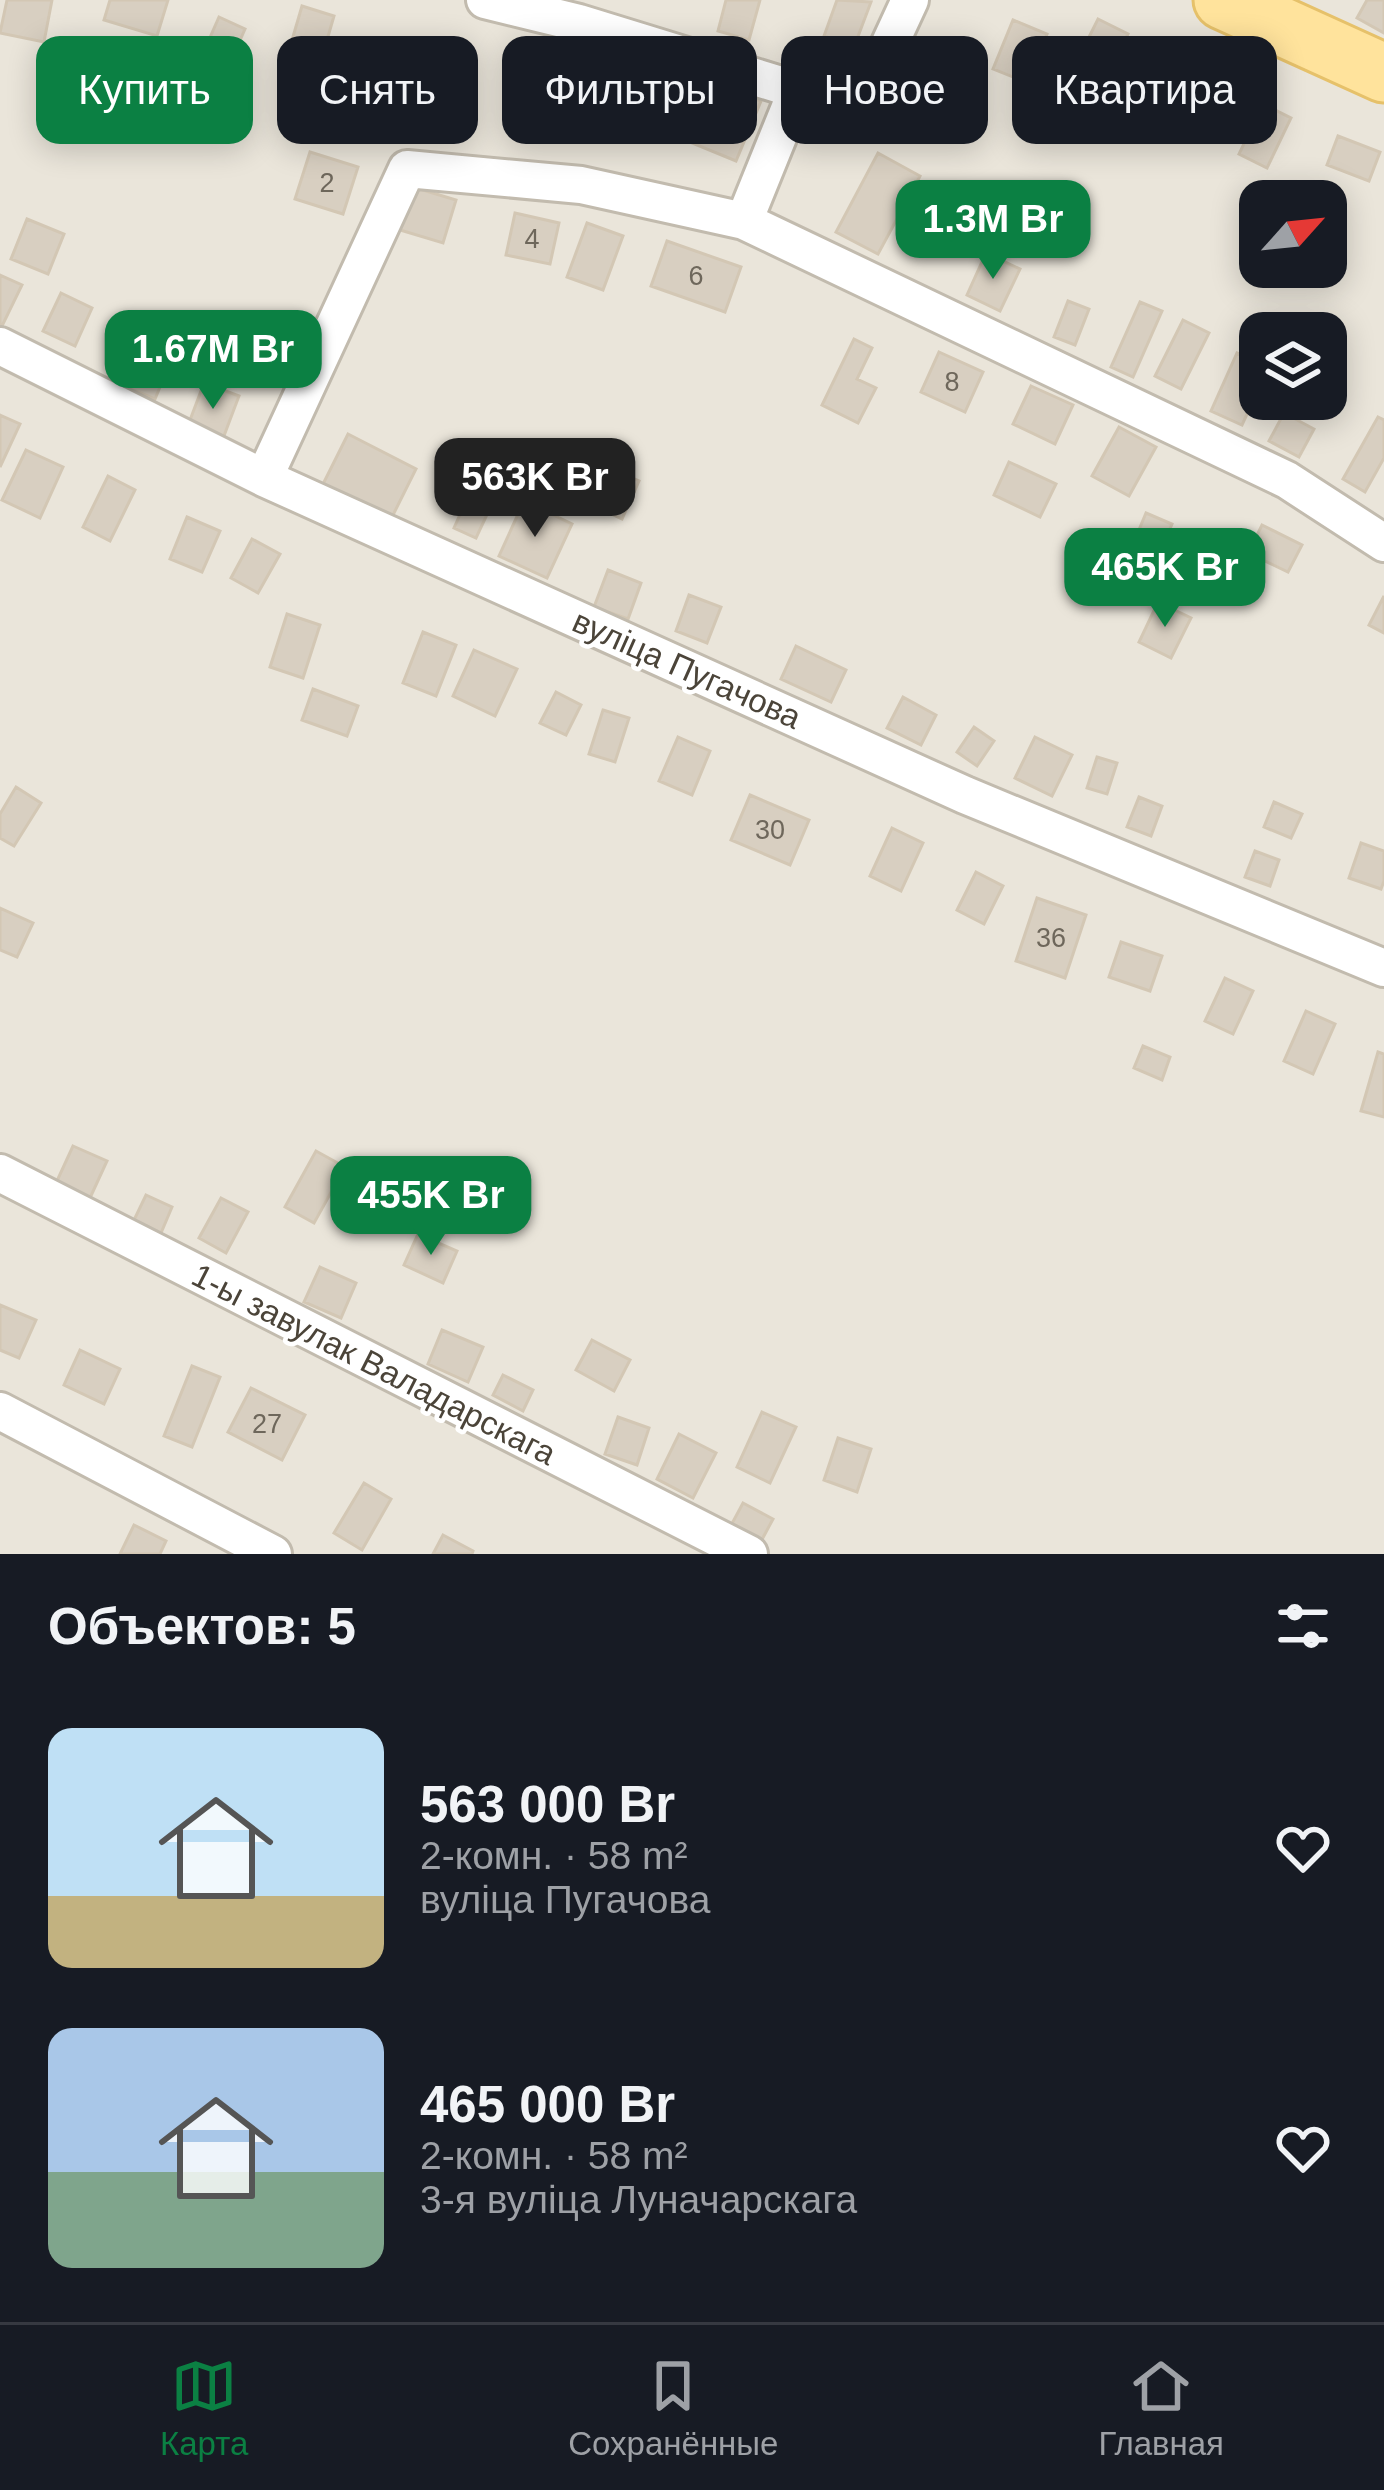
<!DOCTYPE html>
<html lang="ru">
<head>
<meta charset="utf-8">
<style>
  body { margin:0; font-family:Helvetica,sans-serif; background:#242831; color:#f1f3f6; height:100vh; display:flex; flex-direction:column; font-size:45px; white-space:nowrap }
  * { box-sizing:border-box; margin:0 }
  p { font-size:39px; color:#9ea1a6 }
  .icon { flex:none; width:66px; height:66px; fill:none; stroke:currentColor; stroke-width:2; stroke-linecap:round; stroke-linejoin:round }
  .map { position:relative; height:1554px; overflow:hidden }
  .drawer { display:flex; flex-direction:column; background:#171b24; flex:1 }
  .drawer>* { flex:none }
  .banner { position:absolute; left:36px; top:36px; width:1314px; height:108px; display:flex; gap:24px }
  .needle { width:78px; rotate:63deg }
  .buttons { position:absolute; left:1239px; top:180px; display:grid; gap:24px }
  .buttons a { display:grid; place-items:center; width:108px; height:108px; border-radius:24px; background:#171b24; box-shadow:0 6px 30px #0003; font-size:60px }
  .price { position:absolute; translate:-50% -102px; padding:0 27px; border-radius:24px; background:#0b8043; color:#fff; font-size:39px; line-height:78px; filter:drop-shadow(0 3px 6px #0008) }
  .price::after { content:''; position:absolute; left:50%; top:72px; width:36px; height:27px; margin-left:-18px; background:inherit; clip-path:polygon(0 0,100% 0,50% 100%) }
  .price.on { background:#222; color:#fff }
  ul { padding:0; list-style:none }
  li { display:flex; align-items:center; gap:36px; height:300px; padding:0 48px }
  li span { display:grid; place-items:center; flex:none; width:336px; height:240px; border-radius:24px; color:#555 }
  li>.icon { margin-inline-start:auto }
  span .icon { width:144px; height:144px; fill:#fffc; stroke-width:1 }
  li b { font-size:51px }
  h2 { display:flex; justify-content:space-between; align-items:center; height:144px; padding:0 48px; font-size:51px }
  .pill { padding:0 42px; border-radius:24px; background:#171b24; box-shadow:0 6px 30px #0003; font-size:42px; line-height:108px }
  .pill.on { background:#0b8043; color:#fff }
  .dock { display:flex; justify-content:space-around; align-items:center; height:168px; border-top:3px solid #363941; background:#171b24; font-size:33px; color:#9ea1a6 }
  .dock a { display:grid; justify-items:center; gap:6px }
  .dock .on { color:#0b8043 }
  .map>svg:first-child { display:block }
  .residential { fill:#eae5da; fill-rule:evenodd }
  .building { fill:#d8cfc1; stroke:#d3c7b4; stroke-width:3 }
  .lines { fill:none; stroke-linecap:round; stroke-linejoin:round }
  .minor-casing { stroke:#c2bbae; stroke-width:42 }
  .primary-casing { stroke:#e6c16a; stroke-width:63 }
  .minor { stroke:#fff; stroke-width:36 }
  .primary { stroke:#ffe39c; stroke-width:57 }
  .labels { text-anchor:middle; dominant-baseline:central; stroke-width:9; stroke-linejoin:round; paint-order:stroke }
  .number-label { font-size:27px; fill:#6e675b }
  .street-label { font-size:33px; fill:#4b4439; stroke:#fff }
</style>
</head>
<body>
<div class="map">
<svg width="1384" height="1554" viewBox="0 0 1384 1554">
  <rect width="100%" height="100%" fill="#f6f3ec"/>
  <path class="residential" d="M 0,0 L 1384,0 L 1384,1554 L 0,1554 ZM 1260,201 L 1326,201 L 1326,267 L 1260,267 ZM 1260,333 L 1326,333 L 1326,399 L 1260,399 Z"/>
  <path class="building" d="M 7,0 L 52,0 L 44,42 L 0,33 Z
    M 110,0 L 168,0 L 157,36 L 104,20 Z
    M 726,0 L 760,0 L 749,40 L 718,31 Z
    M 837,0 L 871,2 L 854,47 L 824,36 Z
    M 1367,0 L 1384,0 L 1384,33 L 1357,18 Z
    M 302,6 L 334,16 L 322,57 L 290,47 Z
    M 219,17 L 245,29 L 224,76 L 198,65 Z
    M 1098,19 L 1128,34 L 1108,77 L 1077,61 Z
    M 1013,20 L 1047,34 L 1028,83 L 993,69 Z
    M 432,47 L 471,55 L 460,107 L 421,99 Z
    M 666,62 L 761,101 L 736,161 L 641,122 Z
    M 541,71 L 595,87 L 581,132 L 528,116 Z
    M 1156,73 L 1199,103 L 1173,142 L 1129,112 Z
    M 1263,104 L 1291,118 L 1267,168 L 1239,154 Z
    M 1338,136 L 1380,152 L 1369,181 L 1327,165 Z
    M 310,152 L 358,167 L 343,214 L 295,199 Z
    M 878,153 L 920,176 L 878,254 L 836,232 Z
    M 413,187 L 456,200 L 443,243 L 400,230 Z
    M 515,213 L 559,223 L 550,264 L 506,255 Z
    M 27,219 L 64,234 L 48,274 L 11,259 Z
    M 587,223 L 623,236 L 603,290 L 567,277 Z
    M 667,241 L 741,267 L 725,312 L 651,286 Z
    M 986,253 L 1020,269 L 1000,311 L 967,295 Z
    M 0,275 L 22,285 L 2,326 L 0,325 Z
    M 61,293 L 92,308 L 75,346 L 43,331 Z
    M 1068,301 L 1089,309 L 1075,345 L 1054,337 Z
    M 1140,302 L 1162,311 L 1133,377 L 1111,367 Z
    M 1183,320 L 1209,333 L 1181,389 L 1155,376 Z
    M 854,339 L 872,348 L 857,379 L 876,388 L 858,423 L 822,405 Z
    M 140,345 L 172,358 L 155,399 L 123,386 Z
    M 939,352 L 983,372 L 965,412 L 921,392 Z
    M 1237,353 L 1260,363 L 1260,386 L 1242,425 L 1211,411 Z
    M 204,383 L 239,396 L 222,441 L 187,428 Z
    M 1031,386 L 1073,405 L 1055,444 L 1013,424 Z
    M 1284,413 L 1314,429 L 1299,457 L 1269,441 Z
    M 0,415 L 20,424 L 0,467 Z
    M 1378,417 L 1384,420 L 1384,458 L 1365,492 L 1343,479 Z
    M 1119,427 L 1156,447 L 1129,496 L 1092,476 Z
    M 348,434 L 416,469 L 391,519 L 323,484 Z
    M 26,450 L 63,467 L 40,518 L 2,500 Z
    M 1009,462 L 1056,484 L 1040,517 L 994,495 Z
    M 602,464 L 639,481 L 622,519 L 584,501 Z
    M 108,476 L 135,490 L 110,541 L 83,527 Z
    M 475,481 L 498,491 L 476,538 L 454,528 Z
    M 524,501 L 572,524 L 547,578 L 499,556 Z
    M 1146,513 L 1172,524 L 1149,577 L 1124,566 Z
    M 187,517 L 220,531 L 202,572 L 170,559 Z
    M 1262,525 L 1302,545 L 1288,572 L 1248,553 Z
    M 252,539 L 280,554 L 258,593 L 231,578 Z
    M 608,570 L 641,583 L 628,619 L 594,607 Z
    M 689,595 L 721,607 L 707,643 L 676,631 Z
    M 1384,596 L 1384,633 L 1369,625 Z
    M 1158,602 L 1191,618 L 1171,658 L 1139,642 Z
    M 287,614 L 320,625 L 303,678 L 270,667 Z
    M 423,632 L 456,645 L 436,696 L 403,683 Z
    M 796,646 L 846,670 L 831,702 L 781,679 Z
    M 474,650 L 517,669 L 495,716 L 453,696 Z
    M 313,689 L 358,706 L 347,736 L 302,720 Z
    M 556,692 L 581,705 L 566,735 L 540,723 Z
    M 903,697 L 936,715 L 921,745 L 887,728 Z
    M 603,710 L 629,718 L 615,762 L 589,754 Z
    M 974,727 L 994,741 L 977,766 L 957,752 Z
    M 678,737 L 710,751 L 692,795 L 659,781 Z
    M 1035,737 L 1072,755 L 1052,796 L 1015,778 Z
    M 1097,757 L 1117,763 L 1107,794 L 1087,788 Z
    M 16,787 L 41,803 L 14,846 L 0,838 L 0,814 Z
    M 750,795 L 809,820 L 790,865 L 731,840 Z
    M 1139,797 L 1162,806 L 1151,836 L 1127,827 Z
    M 1274,802 L 1302,814 L 1291,838 L 1264,827 Z
    M 892,828 L 923,843 L 901,891 L 870,876 Z
    M 1361,843 L 1384,851 L 1384,881 L 1381,889 L 1349,878 Z
    M 1255,851 L 1279,860 L 1270,886 L 1245,877 Z
    M 976,872 L 1003,886 L 984,924 L 957,910 Z
    M 1037,898 L 1086,915 L 1065,978 L 1016,961 Z
    M 0,908 L 33,923 L 17,957 L 0,950 Z
    M 1121,942 L 1162,956 L 1150,991 L 1109,977 Z
    M 1225,978 L 1253,991 L 1233,1034 L 1205,1021 Z
    M 1306,1011 L 1335,1024 L 1313,1074 L 1284,1061 Z
    M 1143,1046 L 1170,1057 L 1162,1080 L 1134,1068 Z
    M 1378,1052 L 1384,1054 L 1384,1117 L 1361,1111 Z
    M 73,1146 L 107,1161 L 90,1198 L 56,1183 Z
    M 316,1151 L 345,1167 L 314,1223 L 285,1207 Z
    M 146,1195 L 172,1207 L 161,1233 L 134,1220 Z
    M 221,1198 L 248,1212 L 226,1253 L 199,1238 Z
    M 418,1234 L 457,1251 L 443,1283 L 404,1265 Z
    M 320,1267 L 356,1283 L 341,1318 L 304,1302 Z
    M 0,1305 L 36,1320 L 19,1358 L 0,1350 Z
    M 442,1330 L 483,1347 L 468,1382 L 428,1364 Z
    M 592,1340 L 630,1360 L 614,1391 L 576,1370 Z
    M 80,1350 L 120,1369 L 104,1404 L 64,1385 Z
    M 192,1366 L 220,1377 L 192,1447 L 164,1436 Z
    M 503,1375 L 533,1390 L 523,1411 L 493,1395 Z
    M 251,1388 L 305,1415 L 282,1460 L 228,1432 Z
    M 762,1412 L 796,1427 L 770,1483 L 737,1467 Z
    M 618,1417 L 649,1428 L 637,1465 L 605,1454 Z
    M 679,1434 L 716,1453 L 693,1498 L 657,1479 Z
    M 838,1438 L 871,1449 L 857,1492 L 824,1480 Z
    M 364,1483 L 391,1499 L 362,1550 L 334,1533 Z
    M 743,1503 L 773,1519 L 758,1547 L 728,1531 Z
    M 134,1525 L 166,1541 L 160,1554 L 120,1554 Z
    M 443,1535 L 473,1551 L 472,1554 L 433,1554 Z"/>
  <g class="lines">
    <g class="minor-casing">
      <path id="minor" d="M 485,0 L 579,23 L 797,90 L 848,79 L 885,54 L 910,0
        M 744,221 L 797,90
        M 0,346 L 264,478 L 965,795 L 1384,968
        M 264,478 L 407,169 L 581,185 L 744,221 L 1287,480 L 1384,543
        M 0,1173 L 749,1554
        M 0,1411 L 273,1554"/>
    </g>
    <g class="primary-casing">
      <path id="primary" d="M 1223,0 L 1384,73"/>
    </g>
    <use href="#minor" class="minor"/>
    <use href="#primary" class="primary"/>
  </g>
  <g class="labels">
    <g class="number-label">
      <text x="327" y="183">2</text>
      <text x="532" y="239">4</text>
      <text x="696" y="276">6</text>
      <text x="952" y="382">8</text>
      <text x="770" y="830">30</text>
      <text x="1051" y="938">36</text>
      <text x="267" y="1424">27</text>
    </g>
    <g class="street-label">
      <text transform="translate(687 669) rotate(24)">вуліца Пугачова</text>
      <text transform="translate(374 1364) rotate(27)">1-ы завулак Валадарскага</text>
    </g>
  </g>
</svg>
<div class="buttons">
<a><svg class="needle" viewBox="-14 -14 28 28"><path d="M0-13l5 13h-10z" fill="#e53935"/><path d="M0 13l5-13h-10z" fill="#9ea1a6"/></svg></a>
<a><svg class="icon" aria-label="layers" viewBox="0 0 24 24"><path d="M12 4l9 5-9 5-9-5zM3 14l9 5 9-5"/></svg></a>
</div>
<b class="price" style="left:993px;top:282px">1.3M Br</b>
<b class="price" style="left:213px;top:412px">1.67M Br</b>
<b class="price on" style="left:535px;top:540px">563K Br</b>
<b class="price" style="left:1165px;top:630px">465K Br</b>
<b class="price" style="left:431px;top:1258px">455K Br</b>
<div class="banner">
<a class="pill on">Купить</a>
<a class="pill">Снять</a>
<a class="pill">Фильтры</a>
<a class="pill">Новое</a>
<a class="pill">Квартира</a>
</div>
</div>
<section class="drawer">
<h2>Объектов: 5<svg class="icon" aria-label="filters" viewBox="0 0 24 24"><path d="M4 7h16M4 17h16"/><circle cx="9" cy="7" r="2"/><circle cx="15" cy="17" r="2"/></svg></h2>
<ul>
<li><span style="background:linear-gradient(#bfe0f5 70%,#c2b280 0)"><svg class="icon" aria-label="home" viewBox="0 0 24 24"><path d="M3 11l9-7 9 7M6 9v11h12V9"/></svg></span><div><b>563 000 Br</b><p>2-комн. · 58 m²</p><p>вуліца Пугачова</p></div><svg class="icon" aria-label="heart" viewBox="0 0 24 24"><path d="M12 20l-8-8c-3-5 5-10 8-4 3-6 11-1 8 4z"/></svg></li>
<li><span style="background:linear-gradient(#a9c7e8 60%,#7fa58c 0)"><svg class="icon" aria-label="home" viewBox="0 0 24 24"><path d="M3 11l9-7 9 7M6 9v11h12V9"/></svg></span><div><b>465 000 Br</b><p>2-комн. · 58 m²</p><p>3-я вуліца Луначарскага</p></div><svg class="icon" aria-label="heart" viewBox="0 0 24 24"><path d="M12 20l-8-8c-3-5 5-10 8-4 3-6 11-1 8 4z"/></svg></li>
</ul>
</section>
<nav class="dock">
<a class="on"><svg class="icon" aria-label="map" viewBox="0 0 24 24"><path d="M3 6l6-2 6 2 6-2v14l-6 2-6-2-6 2zM9 4v14M15 6v14"/></svg>Карта</a>
<a><svg class="icon" aria-label="saved" viewBox="0 0 24 24"><path d="M7 4h10v16l-5-4-5 4z"/></svg>Сохранённые</a>
<a><svg class="icon" aria-label="home" viewBox="0 0 24 24"><path d="M3 11l9-7 9 7M6 9v11h12V9"/></svg>Главная</a>
</nav>
</body>
</html>
